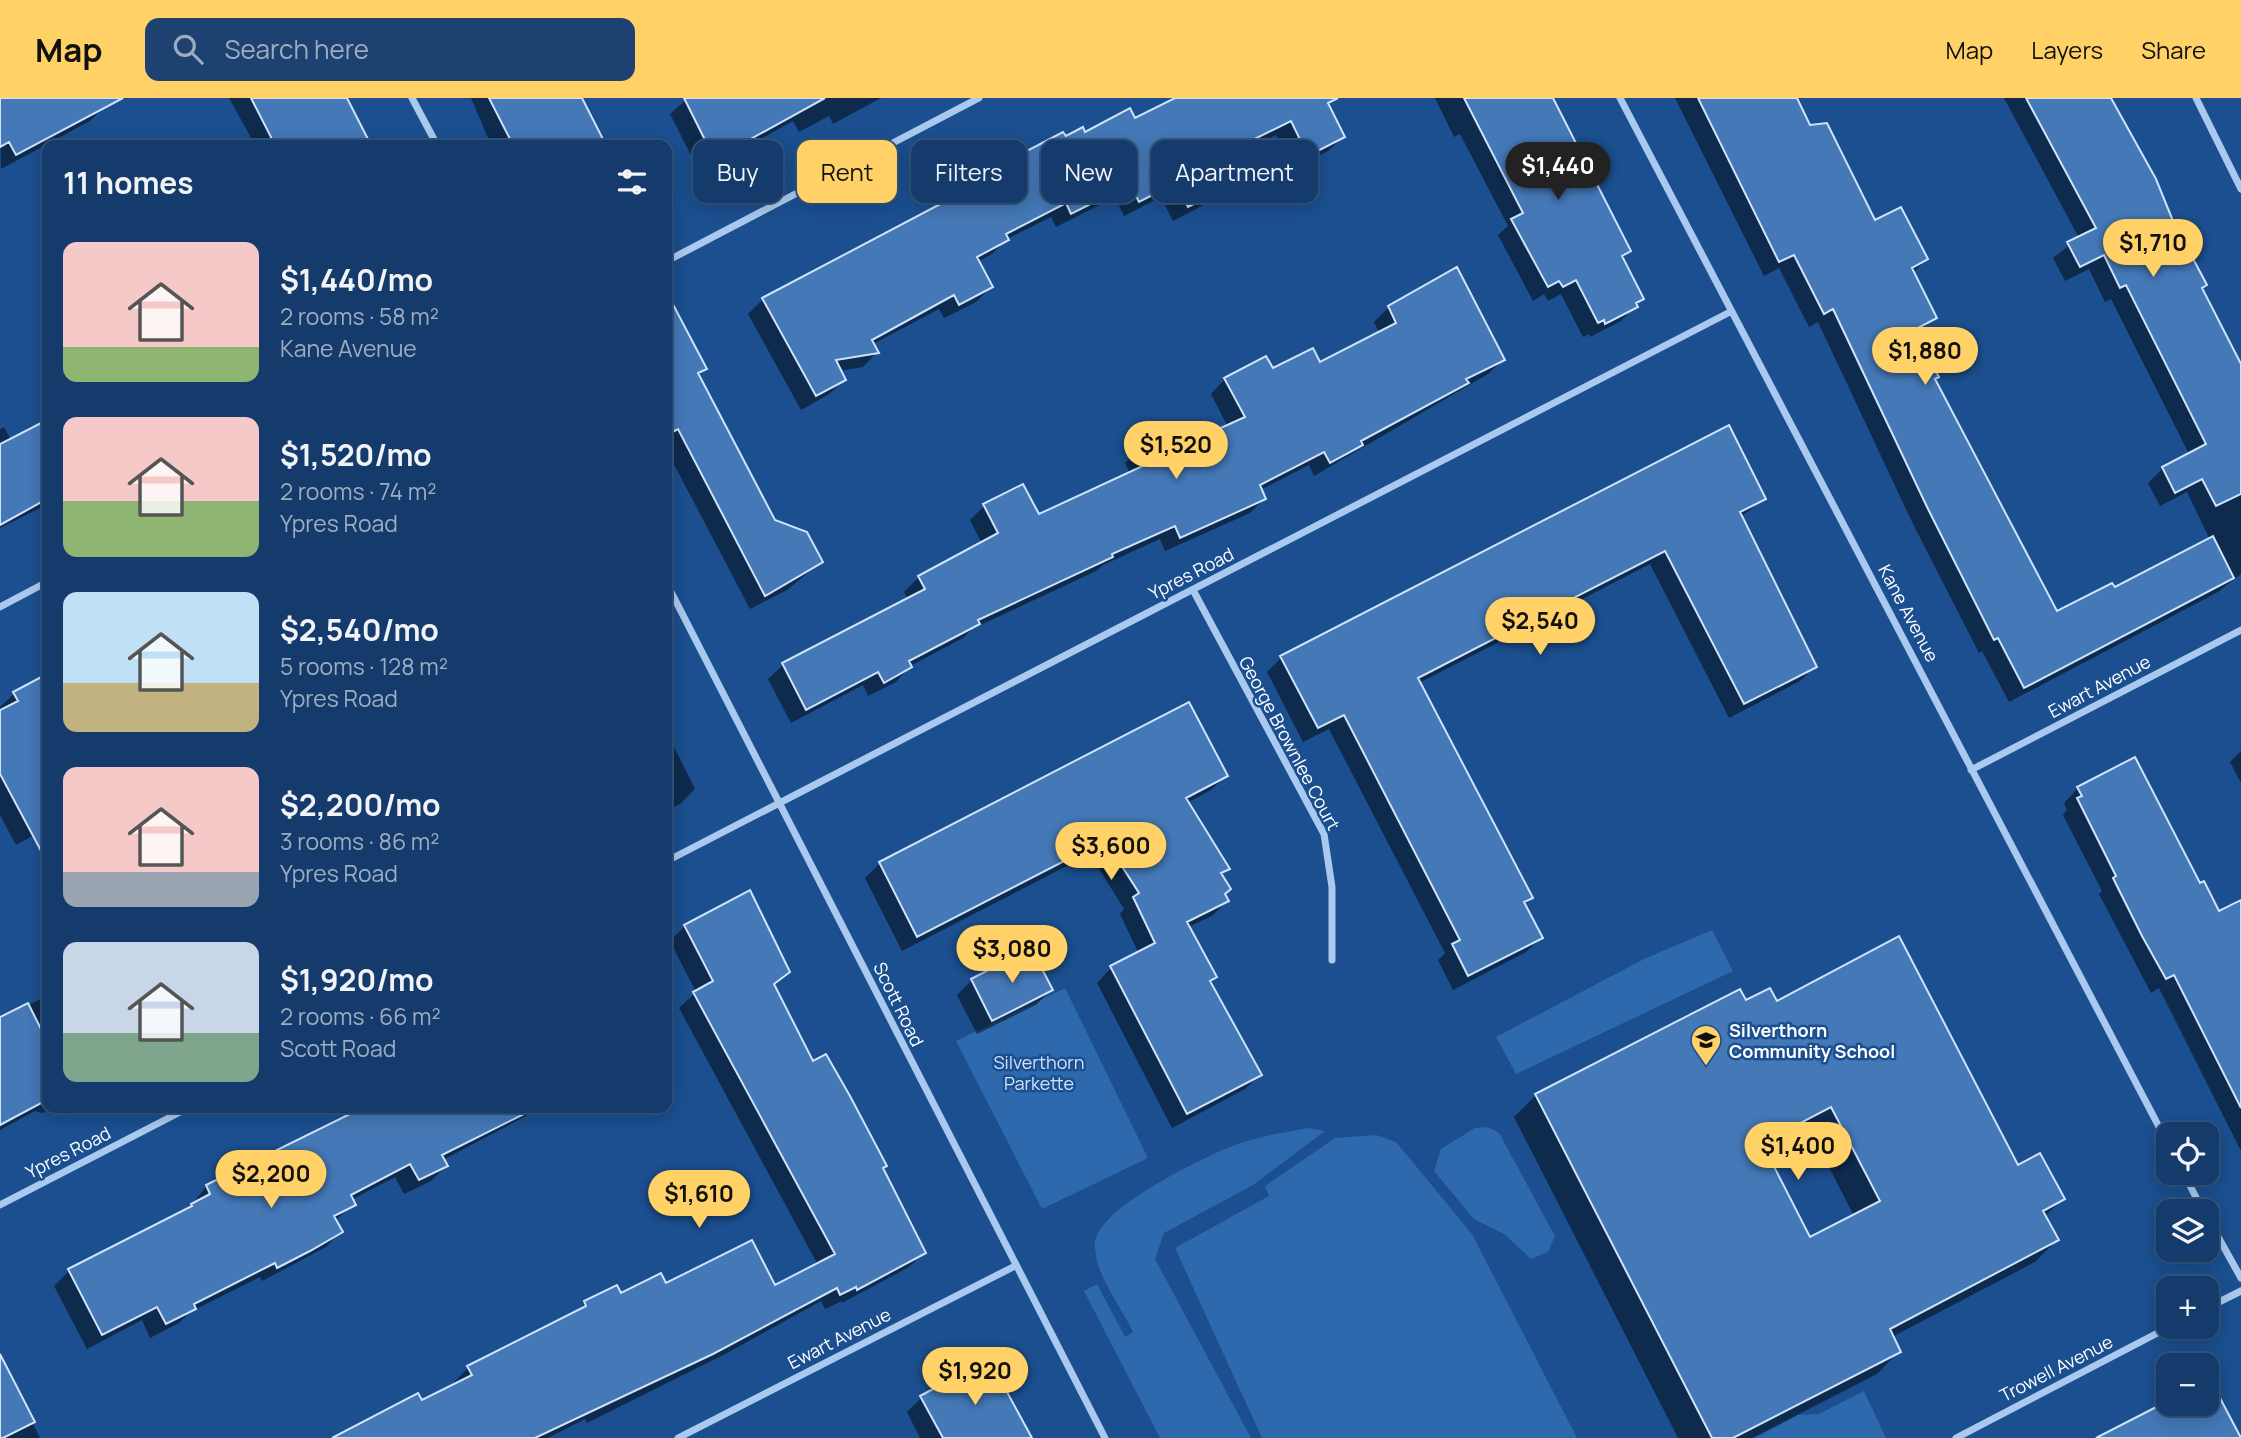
<!DOCTYPE html>
<html lang="en">
<head>
<meta charset="utf-8">
<style>
  body { margin:0; font-family:Manrope,sans-serif; background:#1d4271; color:#f1f3f6; height:100vh; display:flex; flex-direction:column; font-size:26px; white-space:nowrap }
  * { box-sizing:border-box; margin:0 }
  p { font-size:23px; color:#9dadc1 }
  .icon { flex:none; width:38px; height:38px; fill:none; stroke:currentColor; stroke-width:2; stroke-linecap:round; stroke-linejoin:round }
  .map { position:relative; flex:1; overflow:hidden }
  .details { position:absolute; left:42px; top:42px; width:630px; height:973px; display:flex; flex-direction:column; background:#143b6b; border-radius:14px; box-shadow:0 4px 18px #0003,0 0 0 2px #33557e }
  .details>* { flex:none }
  .guide { position:absolute; left:693px; top:42px; width:665px; height:63px; display:flex; gap:14px }
  .fabs { position:absolute; left:2156px; top:1024px; display:grid; gap:14px }
  .fabs a { display:grid; place-items:center; width:63px; height:63px; border-radius:14px; background:#143b6b; box-shadow:0 4px 18px #0003,0 0 0 2px #33557e; font-size:35px }
  .price { position:absolute; translate:-50% -60px; padding:0 16px; border-radius:24px; background:#ffd166; color:#111; font-size:23px; line-height:46px; filter:drop-shadow(0 2px 4px #0008) }
  .price::after { content:''; position:absolute; left:50%; top:42px; width:21px; height:16px; margin-left:-10px; background:inherit; clip-path:polygon(0 0,100% 0,50% 100%) }
  .price.selected { background:#222; color:#fff }
  ul { padding:0; list-style:none }
  li { display:flex; align-items:center; gap:21px; height:175px; padding:0 21px }
  li span { display:grid; place-items:center; flex:none; width:196px; height:140px; border-radius:14px; color:#555 }
  li>.icon { margin-inline-start:auto }
  span .icon { width:84px; height:84px; fill:#fffc; stroke-width:1 }
  li b { font-size:30px }
  h2 { display:flex; justify-content:space-between; align-items:center; height:84px; padding:0 21px; font-size:30px }
  .chip { padding:0 24px; border-radius:14px; background:#143b6b; box-shadow:0 4px 18px #0003,0 0 0 2px #33557e; font-size:24px; line-height:63px }
  .chip.selected { background:#ffd166; color:#111 }
  header { display:flex; align-items:center; gap:42px; box-sizing:border-box; height:98px; padding:0 35px; background:#ffd166; color:#111 }
  header strong { font-size:33px }
  nav { display:flex; gap:38px; margin-inline-start:auto; font-size:24px }
  .search { width:490px; height:63px; background:#1d4271; display:flex; align-items:center; gap:18px; box-sizing:border-box; padding:0 24px; border-radius:14px; color:#9dadc1; font-size:26px }
  .map>svg:first-child { display:block }
  .green { fill:#2e69ad }
  .shadow { fill:#0007; fill-rule:evenodd }
  .building { fill:#4478b7; stroke:#cfe3fa; stroke-width:2; fill-rule:evenodd }
  .lines { fill:none; stroke-linecap:round; stroke-linejoin:round }
  .street { stroke:#a9c9ee; stroke-width:7 }
  .labels { text-anchor:middle; dominant-baseline:central; stroke-width:5; stroke-linejoin:round; paint-order:stroke }
  .street-label { font-size:18px; fill:#fff; stroke:#1b4f8f }
  .poi-label { font-size:18px; font-weight:bold; fill:#fff; stroke:#1b4f8f; text-anchor:start }
  .park-label { font-size:18px; fill:#cfe3fa; stroke:#1b4f8f }
</style>
</head>
<body>
<header>
<strong>Map</strong>
<div class="search"><svg class="icon" aria-label="search" viewBox="0 0 24 24"><circle cx="10" cy="10" r="6"/><path d="M15 15l6 6"/></svg>Search here</div>
<nav><a>Map</a><a>Layers</a><a>Share</a></nav>
</header>
<div class="map">
<svg width="2241" height="1340" viewBox="0 0 2241 1340">
  <rect width="100%" height="100%" fill="#1b4f8f"/>
  <path class="green" d="M 1712,832 L 1733,873 L 1516,976 L 1496,939 L 1644,861 Z
    M 1065,890 L 1148,1060 L 1042,1111 L 956,943 Z
    M 1488,1029 L 1499,1035 L 1555,1138 L 1548,1154 L 1531,1161 L 1504,1136 L 1474,1121 L 1434,1073 L 1441,1051 L 1475,1030 Z
    M 1308,1030 L 1325,1033 L 1253,1087 L 1164,1135 L 1155,1161 L 1251,1340 L 1160,1340 L 1084,1193 L 1097,1186 L 1125,1239 L 1133,1234 C 1121,1208 1094,1176 1095,1146 C 1095,1112 1195,1064 1225,1051 C 1251,1040 1280,1035 1308,1030 Z
    M 1376,1037 L 1396,1044 L 1472,1136 L 1577,1340 L 1262,1340 L 1175,1150 L 1269,1098 L 1265,1088 L 1335,1040 Z
    M 1864,1293 L 1886,1340 L 1755,1340 L 1798,1317 L 1819,1316 Z"/>
  <path class="shadow" d="M 0,0 L 102,0 L 105,8 L 90,23 L 1,71 Z
    M 229,0 L 344,0 L 369,47 L 255,47 Z
    M 471,0 L 580,0 L 604,47 L 505,47 L 503,44 L 491,47 Z
    M 688,0 L 881,0 L 833,26 L 829,18 L 799,34 L 793,23 L 705,72 L 700,62 L 695,65 L 670,16 Z
    M 1179,0 L 1327,0 L 1324,2 L 1343,39 L 1328,53 L 1293,71 L 1276,37 L 1225,62 L 1236,83 L 1221,98 L 1173,123 L 1161,99 L 1124,118 L 1115,99 L 1056,129 L 1051,119 L 1007,141 L 992,156 L 977,164 L 991,189 L 976,204 L 944,220 L 939,211 L 873,246 L 877,254 L 863,269 L 839,273 L 844,282 L 829,296 L 801,312 L 748,216 L 763,201 L 930,113 L 946,98 L 1065,41 L 1134,23 Z
    M 1435,0 L 1542,0 L 1629,153 L 1621,161 L 1642,201 L 1621,223 L 1590,239 L 1589,236 L 1583,239 L 1561,196 L 1548,203 L 1544,196 L 1533,203 L 1498,137 L 1508,128 L 1460,36 L 1454,39 Z
    M 1675,0 L 1795,0 L 1809,29 L 1874,125 L 1926,161 L 1913,175 L 1935,219 L 1915,237 L 1934,282 L 2056,515 L 2114,492 L 2210,442 L 2187,394 L 2160,408 L 2148,385 L 2163,370 L 2189,356 L 2111,201 L 2105,204 L 2089,171 L 2065,183 L 2053,160 L 2079,140 L 2004,0 L 2109,0 L 2241,270 L 2241,476 L 2218,494 L 2009,604 L 1982,553 L 1979,555 L 1913,426 L 1818,224 L 1809,229 L 1779,170 L 1764,178 Z
    M 1456,172 L 1503,262 L 1488,276 L 1314,378 L 1309,367 L 1260,392 L 1264,401 L 1250,415 L 1165,453 L 1160,441 L 1103,467 L 1096,473 L 972,531 L 963,540 L 910,568 L 896,584 L 868,598 L 863,587 L 791,625 L 768,581 L 783,567 L 908,502 L 904,494 L 919,479 L 982,446 L 970,422 L 984,408 L 1038,418 L 1130,376 L 1125,365 L 1140,351 L 1172,335 L 1178,351 L 1228,329 L 1211,296 L 1225,281 L 1320,266 L 1380,236 L 1374,224 L 1389,209 Z
    M 685,234 L 705,270 L 697,278 L 774,424 L 821,464 L 787,492 L 750,511 L 667,353 L 667,243 Z
    M 47,324 L 47,414 L 44,408 L 0,430 L 0,331 L 4,329 L 11,342 Z
    M 1764,400 L 1741,419 L 1815,569 L 1800,583 L 1729,620 L 1650,466 L 1419,585 L 1531,800 L 1524,807 L 1541,840 L 1526,854 L 1453,892 L 1438,862 L 1445,855 L 1329,631 L 1303,644 L 1267,574 L 1281,560 Z
    M 47,578 L 47,730 L 16,747 L 0,717 L 0,609 L 14,596 Z
    M 667,635 L 695,691 L 680,706 L 667,713 Z
    M 2241,653 L 2241,685 L 2230,664 Z
    M 1226,678 L 1211,692 L 1187,705 L 1227,771 L 1220,778 L 1227,803 L 1212,818 L 1188,829 L 1214,879 L 1209,884 L 1260,976 L 1245,991 L 1172,1030 L 1097,885 L 1111,870 L 1139,856 L 1120,816 L 1124,811 L 1090,756 L 902,853 L 865,780 L 880,765 Z
    M 2078,690 L 2199,787 L 2219,815 L 2241,809 L 2241,1053 L 2159,890 L 2151,895 L 2099,796 L 2102,793 L 2063,717 L 2067,712 L 2064,705 Z
    M 749,795 L 788,874 L 773,889 L 813,965 L 882,1071 L 924,1155 L 909,1169 L 842,1205 L 842,1203 L 825,1211 L 821,1203 L 729,1254 L 587,1325 L 585,1321 L 548,1340 L 347,1340 L 455,1287 L 454,1284 L 468,1270 L 574,1216 L 585,1205 L 666,1188 L 775,1190 L 818,1167 L 679,910 L 696,894 L 670,843 L 685,828 Z
    M 972,882 L 1051,892 L 1036,907 L 977,936 L 957,897 Z
    M 47,898 L 47,1010 L 52,1010 L 43,1015 L 35,1013 L 0,1032 L 0,921 Z
    M 1777,905 L 2063,1101 L 2044,1119 L 2057,1142 L 2035,1164 L 1892,1239 L 1899,1253 L 1877,1276 L 1752,1340 L 1678,1340 L 1514,1019 L 1536,997 ZM 1809,1030 L 1854,1118 L 1809,1141 L 1764,1053 Z
    M 369,1010 L 541,1010 L 443,1062 L 446,1068 L 431,1083 L 404,1096 L 395,1079 L 351,1102 L 353,1106 L 335,1123 L 340,1134 L 326,1149 L 262,1183 L 260,1179 L 190,1214 L 179,1225 L 150,1240 L 142,1222 L 87,1251 L 54,1188 L 69,1173 L 185,1114 L 207,1088 Z
    M 0,1259 L 40,1340 L 0,1340 Z
    M 2209,1284 L 2239,1340 L 2113,1340 L 2126,1326 L 2168,1305 L 2207,1306 Z
    M 922,1299 L 1031,1340 L 920,1340 L 907,1314 Z"/>
  <path class="building" d="M 0,0 L 123,0 L 16,57 L 9,44 L 0,49 Z
    M 251,0 L 347,0 L 371,47 L 275,47 Z
    M 489,0 L 582,0 L 606,47 L 513,47 Z
    M 684,0 L 825,0 L 720,58 L 715,49 L 710,52 Z
    M 1175,0 L 1338,0 L 1328,5 L 1345,39 L 1308,58 L 1291,23 L 1224,56 L 1238,84 L 1188,109 L 1176,85 L 1139,104 L 1130,86 L 1071,116 L 1066,105 L 1006,136 L 1009,142 L 977,159 L 993,189 L 959,207 L 954,197 L 872,242 L 879,255 L 836,262 L 846,282 L 816,298 L 762,200 L 948,102 L 945,96 L 1063,34 L 1066,38 L 1083,29 L 1085,34 L 1130,10 L 1135,20 Z
    M 1464,0 L 1553,0 L 1631,153 L 1622,158 L 1644,201 L 1636,205 L 1638,209 L 1605,226 L 1604,222 L 1598,225 L 1576,182 L 1563,189 L 1559,183 L 1548,189 L 1511,121 L 1523,115 Z
    M 1698,0 L 1797,0 L 1810,27 L 1827,25 L 1875,122 L 1901,109 L 1928,161 L 1912,170 L 1937,220 L 1914,232 L 1939,279 L 1935,281 L 2057,513 L 2112,485 L 2115,489 L 2213,438 L 2234,480 L 2024,590 L 1998,540 L 1994,542 L 1928,411 L 1833,211 L 1824,216 L 1794,157 L 1779,164 Z
    M 2026,0 L 2111,0 L 2156,81 L 2173,123 L 2207,187 L 2202,190 L 2241,266 L 2241,396 L 2216,408 L 2202,381 L 2175,395 L 2162,369 L 2206,346 L 2126,187 L 2120,190 L 2104,157 L 2080,169 L 2067,144 L 2096,130 Z
    M 1457,169 L 1505,262 L 1466,281 L 1469,285 L 1361,343 L 1363,347 L 1330,365 L 1324,354 L 1260,387 L 1266,401 L 1180,440 L 1175,428 L 1112,456 L 1113,459 L 978,522 L 980,526 L 909,563 L 912,569 L 884,585 L 878,574 L 806,612 L 782,565 L 925,491 L 918,478 L 998,435 L 983,406 L 1023,386 L 1039,416 L 1147,366 L 1139,349 L 1172,333 L 1179,349 L 1245,319 L 1224,280 L 1266,258 L 1273,270 L 1313,250 L 1320,264 L 1396,225 L 1388,208 Z
    M 667,195 L 707,271 L 698,275 L 775,422 L 807,434 L 823,464 L 765,498 L 678,331 L 667,337 Z
    M 47,322 L 47,401 L 0,427 L 0,346 Z
    M 1729,327 L 1766,401 L 1740,414 L 1817,569 L 1744,606 L 1665,453 L 1418,580 L 1533,800 L 1524,804 L 1543,840 L 1468,878 L 1452,846 L 1460,842 L 1344,617 L 1318,630 L 1280,558 Z
    M 47,576 L 47,764 L 0,676 L 0,612 L 18,603 L 13,594 Z
    M 1189,604 L 1228,678 L 1186,700 L 1230,771 L 1221,775 L 1231,791 L 1225,796 L 1229,803 L 1187,824 L 1217,879 L 1210,883 L 1262,977 L 1187,1016 L 1110,868 L 1155,845 L 1133,799 L 1139,795 L 1105,742 L 917,839 L 879,764 Z
    M 2135,659 L 2200,785 L 2204,783 L 2219,813 L 2241,802 L 2241,1010 L 2174,877 L 2166,881 L 2142,838 L 2113,780 L 2116,778 L 2077,700 L 2082,698 L 2077,689 Z
    M 750,792 L 790,874 L 774,886 L 813,963 L 826,956 L 850,998 L 887,1068 L 883,1070 L 926,1155 L 857,1192 L 856,1189 L 840,1197 L 837,1190 L 713,1256 L 535,1340 L 332,1340 L 418,1295 L 422,1302 L 472,1277 L 467,1268 L 586,1208 L 584,1203 L 617,1187 L 621,1195 L 661,1175 L 666,1185 L 752,1142 L 775,1187 L 835,1156 L 693,894 L 713,883 L 684,827 Z
    M 1899,838 L 2018,1067 L 2040,1055 L 2065,1101 L 2043,1113 L 2059,1142 L 1890,1231 L 1901,1254 L 1733,1340 L 1712,1340 L 1535,996 L 1740,891 L 1746,902 L 1770,890 L 1777,903 ZM 1831,1009 L 1880,1103 L 1810,1139 L 1762,1045 Z
    M 1031,850 L 1053,892 L 992,923 L 971,881 Z
    M 28,905 L 47,943 L 47,1002 L 0,1027 L 0,919 Z
    M 362,1010 L 536,1010 L 442,1057 L 448,1068 L 419,1082 L 410,1066 L 351,1097 L 356,1107 L 334,1118 L 343,1134 L 310,1153 L 277,1170 L 275,1165 L 194,1206 L 196,1211 L 166,1226 L 157,1209 L 102,1237 L 68,1171 L 192,1108 L 191,1106 L 210,1096 L 206,1087 Z
    M 0,1256 L 35,1324 L 3,1340 L 0,1340 Z
    M 989,1261 L 1032,1340 L 943,1340 L 920,1298 Z
    M 2210,1281 L 2241,1340 L 2096,1340 L 2168,1303 L 2168,1306 L 2207,1306 L 2207,1283 Z"/>
  <g class="lines">
    <path class="street" d="M 412,0 L 437,47
      M 1620,0 L 2168,1046
      M 2196,0 L 2241,91
      M 667,163 L 979,0
      M 667,486 L 1105,1340
      M 1193,492 L 1324,736 L 1332,789 L 1332,862
      M 0,509 L 47,484
      M 1971,672 L 2241,532
      M 667,763 L 1730,214
      M 2183,1074 L 2203,1113
      M 0,1107 L 188,1010
      M 2207,1119 L 2241,1180
      M 2207,1210 L 2241,1193
      M 678,1340 L 1015,1168
      M 1956,1340 L 2171,1228"/>
  </g>
  <defs>
    <g id="school-pin" transform="scale(1.575)"><path d="M0 17L-7.5 6A9.5 9.5 0 1 1 7.5 6Z" fill="#ffd166" stroke="#1b4f8f"/><path d="M0-5L7-2L0 1L-7-2ZM-4 1L0 2.5L4 1V4Q0 6-4 4Z" fill="#111"/></g>
  </defs>
  <g fill-rule="evenodd">
    <use href="#school-pin" x="1706" y="942"/>
  </g>
  <g class="labels">
    <g class="street-label">
      <text transform="translate(1191 475) rotate(-27)">Ypres Road</text>
      <text transform="translate(1909 515) rotate(62)">Kane Avenue</text>
      <text transform="translate(2099 588) rotate(-28)">Ewart Avenue</text>
      <text transform="translate(1290 645) rotate(62)">George Brownlee Court</text>
      <text transform="translate(899 906) rotate(64)">Scott Road</text>
      <text transform="translate(68 1054) rotate(-27)">Ypres Road</text>
      <text transform="translate(839 1240) rotate(-27)">Ewart Avenue</text>
      <text transform="translate(2056 1270) rotate(-27)">Trowell Avenue</text>
    </g>
    <g class="poi-label">
      <text x="1729" y="932">Silverthorn<tspan x="1729" dy="21">Community School</tspan></text>
    </g>
    <g class="park-label">
      <text x="1039" y="964">Silverthorn<tspan x="1039" dy="21">Parkette</tspan></text>
    </g>
  </g>
</svg>
<div class="fabs">
<a><svg class="icon" aria-label="locate" viewBox="0 0 24 24"><circle cx="12" cy="12" r="6"/><path d="M12 2v4M12 18v4M2 12h4M18 12h4"/></svg></a>
<a><svg class="icon" aria-label="layers" viewBox="0 0 24 24"><path d="M12 4l9 5-9 5-9-5zM3 14l9 5 9-5"/></svg></a>
<a>+</a>
<a>−</a>
</div>
<b class="price selected" style="left:1558px;top:104px">$1,440</b>
<b class="price" style="left:2153px;top:181px">$1,710</b>
<b class="price" style="left:1925px;top:289px">$1,880</b>
<b class="price" style="left:1176px;top:383px">$1,520</b>
<b class="price" style="left:1540px;top:559px">$2,540</b>
<b class="price" style="left:1111px;top:784px">$3,600</b>
<b class="price" style="left:1012px;top:887px">$3,080</b>
<b class="price" style="left:1798px;top:1084px">$1,400</b>
<b class="price" style="left:271px;top:1112px">$2,200</b>
<b class="price" style="left:699px;top:1132px">$1,610</b>
<b class="price" style="left:975px;top:1309px">$1,920</b>
<div class="guide">
<a class="chip">Buy</a>
<a class="chip selected">Rent</a>
<a class="chip">Filters</a>
<a class="chip">New</a>
<a class="chip">Apartment</a>
</div>
<section class="details">
<h2>11 homes<svg class="icon" aria-label="filters" viewBox="0 0 24 24"><path d="M4 7h16M4 17h16"/><circle cx="9" cy="7" r="2"/><circle cx="15" cy="17" r="2"/></svg></h2>
<ul>
<li><span style="background:linear-gradient(#f6c9c9 75%,#8fb573 0)"><svg class="icon" aria-label="home" viewBox="0 0 24 24"><path d="M3 11l9-7 9 7M6 9v11h12V9"/></svg></span><div><b>$1,440/mo</b><p>2 rooms · 58 m²</p><p>Kane Avenue</p></div></li>
<li><span style="background:linear-gradient(#f6c9c9 60%,#8fb573 0)"><svg class="icon" aria-label="home" viewBox="0 0 24 24"><path d="M3 11l9-7 9 7M6 9v11h12V9"/></svg></span><div><b>$1,520/mo</b><p>2 rooms · 74 m²</p><p>Ypres Road</p></div></li>
<li><span style="background:linear-gradient(#bfe0f5 65%,#c2b280 0)"><svg class="icon" aria-label="home" viewBox="0 0 24 24"><path d="M3 11l9-7 9 7M6 9v11h12V9"/></svg></span><div><b>$2,540/mo</b><p>5 rooms · 128 m²</p><p>Ypres Road</p></div></li>
<li><span style="background:linear-gradient(#f6c9c9 75%,#9aa5b1 0)"><svg class="icon" aria-label="home" viewBox="0 0 24 24"><path d="M3 11l9-7 9 7M6 9v11h12V9"/></svg></span><div><b>$2,200/mo</b><p>3 rooms · 86 m²</p><p>Ypres Road</p></div></li>
<li><span style="background:linear-gradient(#c9d6e8 65%,#7fa58c 0)"><svg class="icon" aria-label="home" viewBox="0 0 24 24"><path d="M3 11l9-7 9 7M6 9v11h12V9"/></svg></span><div><b>$1,920/mo</b><p>2 rooms · 66 m²</p><p>Scott Road</p></div></li>
</ul>
</section>
</div>
</body>
</html>
